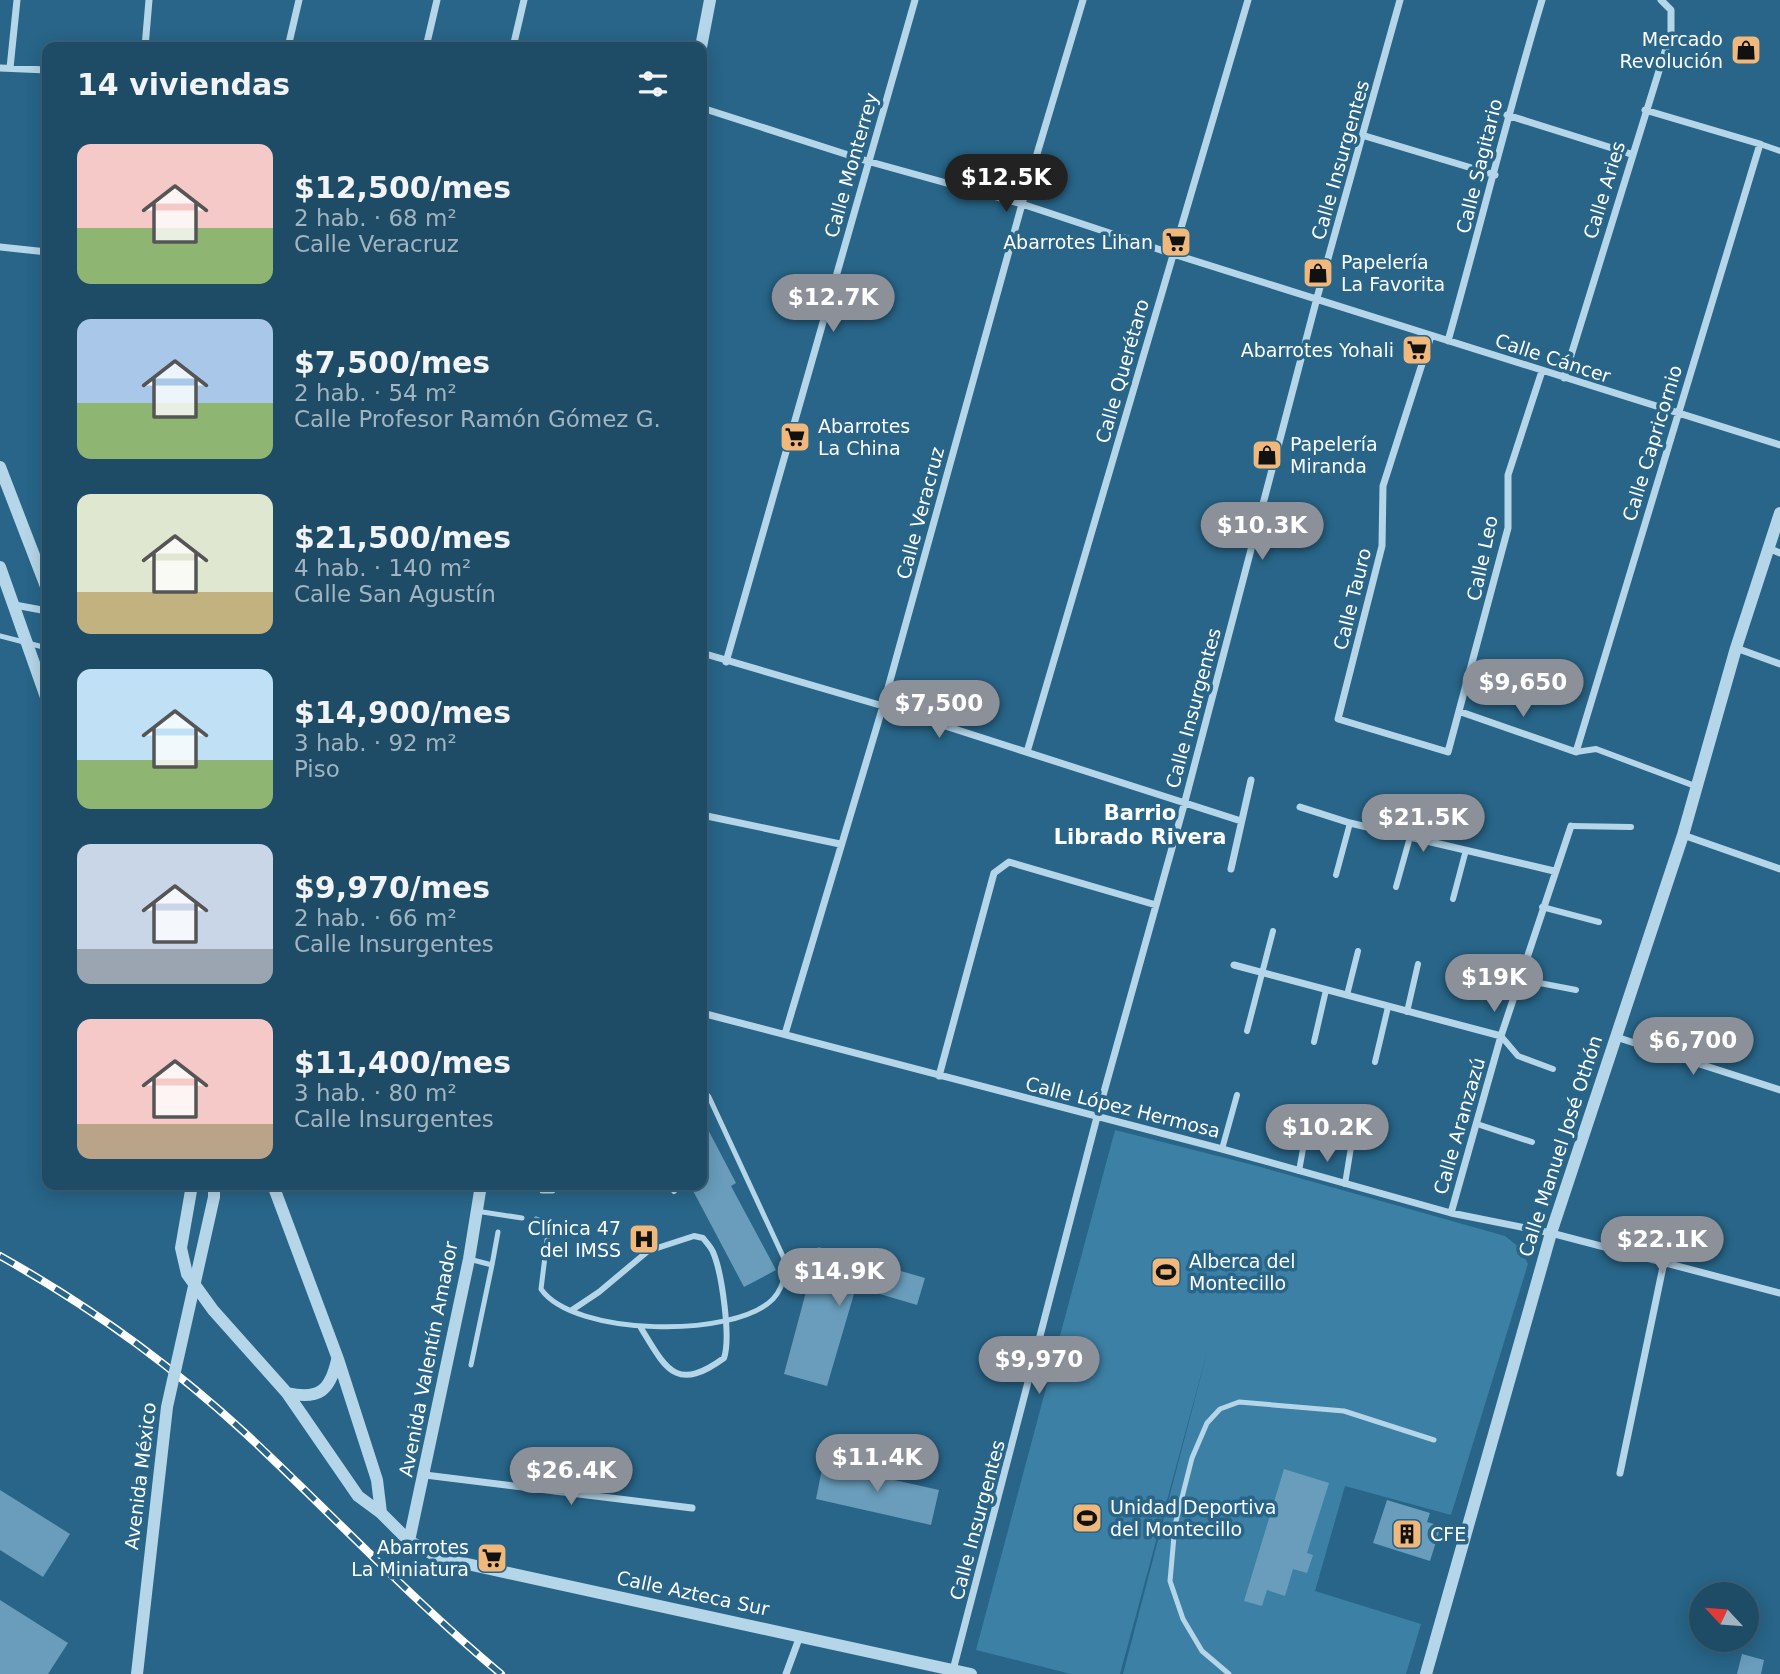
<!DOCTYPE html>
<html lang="es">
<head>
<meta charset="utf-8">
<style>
  body { margin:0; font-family:"DejaVu Sans",sans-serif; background:#2b566f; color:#f1f3f6; height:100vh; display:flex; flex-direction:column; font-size:26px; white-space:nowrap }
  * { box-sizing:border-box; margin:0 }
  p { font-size:23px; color:#a1b4bf }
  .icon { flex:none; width:38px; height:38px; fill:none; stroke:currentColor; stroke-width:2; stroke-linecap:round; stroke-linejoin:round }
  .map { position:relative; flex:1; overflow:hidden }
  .side { position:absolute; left:42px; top:42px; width:665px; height:1148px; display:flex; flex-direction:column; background:#1e4c66; border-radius:14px; box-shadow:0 4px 18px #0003,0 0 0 2px #3c637a }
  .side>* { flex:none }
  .needle { width:46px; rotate:296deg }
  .controls { position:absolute; left:1689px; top:1582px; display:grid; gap:14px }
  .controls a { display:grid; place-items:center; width:70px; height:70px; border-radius:50%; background:#1e4c66; box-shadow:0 4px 18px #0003,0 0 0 2px #3c637a; font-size:35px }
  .price { position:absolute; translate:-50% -60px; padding:0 16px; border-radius:24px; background:#8c9099; color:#fff; font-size:23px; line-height:46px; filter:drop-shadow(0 2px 4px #0008) }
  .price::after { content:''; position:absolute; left:50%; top:42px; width:21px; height:16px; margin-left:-10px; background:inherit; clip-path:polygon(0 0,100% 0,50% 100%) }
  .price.selected { background:#222; color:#fff }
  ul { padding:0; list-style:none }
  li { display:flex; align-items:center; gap:21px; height:175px; padding:0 35px }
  li span { display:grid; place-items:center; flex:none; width:196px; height:140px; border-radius:14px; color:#555 }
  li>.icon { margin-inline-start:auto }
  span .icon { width:84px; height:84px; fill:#fffc; stroke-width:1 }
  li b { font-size:30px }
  h2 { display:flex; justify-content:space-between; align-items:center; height:84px; padding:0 35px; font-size:30px }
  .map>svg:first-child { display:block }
  .green { fill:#3d80a5 }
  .building { fill:#699dbb }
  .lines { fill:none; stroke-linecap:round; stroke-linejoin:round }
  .service { stroke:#b5d6e9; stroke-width:5 }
  .pedestrian { stroke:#b5d6e9; stroke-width:6 }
  .minor { stroke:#b5d6e9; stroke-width:7 }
  .tertiary { stroke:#b5d6e9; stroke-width:12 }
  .rail-casing { stroke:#fff; stroke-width:8 }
  .rail { stroke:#286588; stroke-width:5; stroke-dasharray:16; stroke-linecap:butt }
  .tertiary-bridge { stroke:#b5d6e9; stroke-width:12 }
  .labels { text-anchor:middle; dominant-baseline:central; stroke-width:7; stroke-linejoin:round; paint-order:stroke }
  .poi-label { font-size:19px; fill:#fff; stroke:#286588; text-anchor:start }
  .street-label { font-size:19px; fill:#fff; stroke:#286588 }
  .neighbourhood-label { font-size:21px; font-weight:bold; fill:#fff; stroke:#286588 }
</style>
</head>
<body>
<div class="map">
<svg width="1780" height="1674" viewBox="0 0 1780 1674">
  <rect width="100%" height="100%" fill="#286588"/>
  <path class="green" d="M 1115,1130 L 1257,1166 L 1505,1236 L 1520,1248 L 1528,1264 L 1451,1515 L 1345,1486 L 1315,1591 L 1421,1624 L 1406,1674 L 1123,1674 L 1209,1345 L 1120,1674 L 1071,1674 L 976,1650 Z"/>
  <path class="building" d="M 702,1118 L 736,1183 L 731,1186 L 776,1270 L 744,1287 L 690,1185 L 702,1185 Z
    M 818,1247 L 925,1278 L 917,1305 L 856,1287 L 827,1386 L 784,1374 Z
    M 823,1464 L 939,1490 L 931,1525 L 816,1499 Z
    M 1284,1469 L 1329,1483 L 1307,1553 L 1313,1555 L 1307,1573 L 1293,1569 L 1285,1596 L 1267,1590 L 1262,1606 L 1244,1601 Z
    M 0,1490 L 70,1534 L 43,1577 L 0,1550 Z
    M 1387,1500 L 1430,1513 L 1427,1522 L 1441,1526 L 1430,1561 L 1373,1543 Z
    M 0,1600 L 68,1643 L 48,1674 L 0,1674 Z
    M 1742,1654 L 1764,1660 L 1761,1674 L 1737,1674 Z"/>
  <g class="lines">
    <path class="service" d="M 0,636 L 47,648
      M 493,1185 L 529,1189
      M 542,1191 L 553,1191 L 555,1185
      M 476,1211 L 522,1218
      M 536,1219 L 549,1224 L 541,1289 C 573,1336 734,1339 773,1299 C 782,1290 785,1277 787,1265 L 709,1097 L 702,1089
      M 469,1259 L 492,1265 L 471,1365
      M 492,1265 L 498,1232
      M 1229,1674 L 1202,1651 L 1183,1619 L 1170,1581 L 1175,1525 L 1192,1458 L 1207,1423 L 1220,1409 L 1239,1402 L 1344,1411 L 1434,1440"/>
    <path class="pedestrian" d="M 1760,144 L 1780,151
      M 1576,752 L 1596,749 L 1695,786
      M 1571,826 L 1631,827
      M 1336,875 L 1350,823
      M 1396,887 L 1410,837
      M 1453,899 L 1466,850
      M 1542,907 L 1599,922
      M 1519,979 L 1576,990
      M 1347,995 L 1358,951
      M 1407,1012 L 1418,964
      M 1247,1031 L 1273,931
      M 1501,1036 L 1518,1056 L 1553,1069
      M 1314,1042 L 1326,990
      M 1375,1062 L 1388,1007
      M 1477,1124 L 1532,1142
      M 1222,1149 L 1237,1095
      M 1299,1171 L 1308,1121
      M 1345,1184 L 1352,1141
      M 671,1185 L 674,1191
      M 572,1310 L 599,1292 L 648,1251 L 694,1236 L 703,1238 C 706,1242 711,1247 713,1252 C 722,1273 731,1338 724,1358 C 676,1393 666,1369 641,1328"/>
    <path class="minor" d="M 145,47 L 149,0
      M 288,47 L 299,0
      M 426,47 L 437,0
      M 513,47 L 524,0
      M 0,68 L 47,70
      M 10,68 L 17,0
      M 702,108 L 867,161 L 1022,204 L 1173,254 L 1780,445
      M 1507,115 L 1631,154
      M 1365,136 L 1495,175
      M 0,247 L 47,252
      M 1431,336 L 1383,486 L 1382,546 L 1338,719 L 1448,752 L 1508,528 L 1508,475 L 1542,371
      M 1448,341 C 1480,227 1508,113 1542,0
      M 1564,378 L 1671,32 L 1671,10 L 1661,0
      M 1768,548 L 1780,553
      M 15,605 L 47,611
      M 1736,648 L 1780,664
      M 702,653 L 883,706 L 1241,821
      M 726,662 L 915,0
      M 1461,712 L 1576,752 L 1760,144 L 1645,110
      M 1027,752 L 1248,0
      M 1300,807 L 1350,823 L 1554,871
      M 702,815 L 840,844
      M 1683,835 L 1780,869
      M 1231,869 L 1251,780
      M 1234,965 L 1501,1036
      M 702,1013 L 1222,1149 L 1451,1213 L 1551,1233 L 1780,1293
      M 785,1034 L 883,706 L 1022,204 L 1083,0
      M 1616,1037 L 1780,1090
      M 939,1076 L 994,873 L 1009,862 L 1156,905
      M 1451,1213 L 1501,1036 L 1571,826
      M 1620,1473 L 1664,1262
      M 425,1475 L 692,1508
      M 953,1670 L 1097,1117 L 1184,805 L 1317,298 L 1400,0
      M 786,1674 L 800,1636"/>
    <path class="tertiary" d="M 701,47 L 710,0
      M 0,467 L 47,589
      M 0,567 L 47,700
      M 192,1185 L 181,1248 L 187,1274 L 213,1310 L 287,1393 L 358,1496 L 381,1513 L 409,1541 L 440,1558 L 971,1674
      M 273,1185 L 338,1359 L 377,1480 L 381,1513
      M 287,1393 C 319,1400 330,1391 337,1360
      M 409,1541 L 469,1259 L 481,1185
      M 1426,1674 L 1551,1233 L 1683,835 L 1736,648 L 1780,513"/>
    <g class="rail-casing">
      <path id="rail" d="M 0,1256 C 88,1305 171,1365 245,1433 C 331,1513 411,1599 501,1674"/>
    </g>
    <use href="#rail" class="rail"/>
    <path class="tertiary-bridge" d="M 137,1674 L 167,1407 L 214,1197 L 214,1185"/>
  </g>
  <defs>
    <g id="shop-square" transform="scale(1.575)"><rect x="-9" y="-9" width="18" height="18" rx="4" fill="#f0b87b" stroke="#286588"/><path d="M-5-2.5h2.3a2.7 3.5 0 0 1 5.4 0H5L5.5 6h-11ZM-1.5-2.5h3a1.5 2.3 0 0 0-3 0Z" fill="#111"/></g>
    <g id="supermarket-square" transform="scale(1.575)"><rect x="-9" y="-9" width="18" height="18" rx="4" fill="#f0b87b" stroke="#286588"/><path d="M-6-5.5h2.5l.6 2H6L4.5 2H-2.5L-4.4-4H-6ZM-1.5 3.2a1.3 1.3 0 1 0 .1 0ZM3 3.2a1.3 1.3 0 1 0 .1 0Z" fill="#111"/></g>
    <g id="hospital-square" transform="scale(1.575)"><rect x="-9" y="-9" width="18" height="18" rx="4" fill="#f0b87b" stroke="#286588"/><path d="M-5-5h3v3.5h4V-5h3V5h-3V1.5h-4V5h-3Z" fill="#111"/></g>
    <g id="stadium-square" transform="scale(1.575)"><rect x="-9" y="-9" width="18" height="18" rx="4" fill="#f0b87b" stroke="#286588"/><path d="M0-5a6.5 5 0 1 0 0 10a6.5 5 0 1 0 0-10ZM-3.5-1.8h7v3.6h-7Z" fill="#111"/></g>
    <g id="building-square" transform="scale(1.575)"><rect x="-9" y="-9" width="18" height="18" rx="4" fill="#f0b87b" stroke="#286588"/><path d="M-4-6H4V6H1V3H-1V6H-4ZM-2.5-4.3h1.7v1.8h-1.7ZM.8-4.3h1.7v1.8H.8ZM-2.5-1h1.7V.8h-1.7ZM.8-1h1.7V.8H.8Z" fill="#111"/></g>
  </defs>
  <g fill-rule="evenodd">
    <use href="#shop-square" x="1746" y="50"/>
    <use href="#supermarket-square" x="1176" y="242"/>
    <use href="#shop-square" x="1318" y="273"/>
    <use href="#supermarket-square" x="1417" y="350"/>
    <use href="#supermarket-square" x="795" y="437"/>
    <use href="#shop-square" x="1267" y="455"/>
    <use href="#hospital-square" x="644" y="1239"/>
    <use href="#stadium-square" x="1166" y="1272"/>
    <use href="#stadium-square" x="1087" y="1518"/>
    <use href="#building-square" x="1407" y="1534"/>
    <use href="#supermarket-square" x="492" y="1558"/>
  </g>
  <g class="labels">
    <g class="poi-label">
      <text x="1723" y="39" text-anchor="end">Mercado<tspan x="1723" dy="22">Revolución</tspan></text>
      <text x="1153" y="242" text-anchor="end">Abarrotes Lihan</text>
      <text x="1341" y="262">Papelería<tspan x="1341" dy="22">La Favorita</tspan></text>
      <text x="1394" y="350" text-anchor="end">Abarrotes Yohali</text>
      <text x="818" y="426">Abarrotes<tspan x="818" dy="22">La China</tspan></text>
      <text x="1290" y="444">Papelería<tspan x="1290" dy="22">Miranda</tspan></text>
      <text x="621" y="1228" text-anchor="end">Clínica 47<tspan x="621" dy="22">del IMSS</tspan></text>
      <text x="1189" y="1261">Alberca del<tspan x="1189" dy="22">Montecillo</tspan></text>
      <text x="1110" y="1507">Unidad Deportiva<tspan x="1110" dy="22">del Montecillo</tspan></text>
      <text x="1430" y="1534">CFE</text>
      <text x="469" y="1547" text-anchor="end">Abarrotes<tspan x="469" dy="22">La Miniatura</tspan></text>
    </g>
    <g class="street-label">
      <text transform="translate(1340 160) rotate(-74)">Calle Insurgentes</text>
      <text transform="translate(851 165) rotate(-74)">Calle Monterrey</text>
      <text transform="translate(1479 166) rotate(-76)">Calle Sagitario</text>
      <text transform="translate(1604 190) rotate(-73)">Calle Aries</text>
      <text transform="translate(1553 358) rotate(18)">Calle Cáncer</text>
      <text transform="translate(1122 371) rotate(-74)">Calle Querétaro</text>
      <text transform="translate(1652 443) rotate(-73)">Calle Capricornio</text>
      <text transform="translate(920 513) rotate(-75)">Calle Veracruz</text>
      <text transform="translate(1482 558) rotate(-78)">Calle Leo</text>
      <text transform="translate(1352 599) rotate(-76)">Calle Tauro</text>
      <text transform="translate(1193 708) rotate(-75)">Calle Insurgentes</text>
      <text transform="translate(1123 1107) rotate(14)">Calle López Hermosa</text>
      <text transform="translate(1459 1126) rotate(-74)">Calle Aranzazú</text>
      <text transform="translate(1560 1146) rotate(-72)">Calle Manuel José Othón</text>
      <text transform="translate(428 1359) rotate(-79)">Avenida Valentín Amador</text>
      <text transform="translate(140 1476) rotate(-83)">Avenida México</text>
      <text transform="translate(977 1520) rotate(-75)">Calle Insurgentes</text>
      <text transform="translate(693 1593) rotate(12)">Calle Azteca Sur</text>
    </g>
    <g class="neighbourhood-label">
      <text x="1140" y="813">Barrio<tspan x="1140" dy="24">Librado Rivera</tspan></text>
    </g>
  </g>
</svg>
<div class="controls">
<a><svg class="needle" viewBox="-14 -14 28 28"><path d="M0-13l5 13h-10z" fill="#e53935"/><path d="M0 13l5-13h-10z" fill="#a1b4bf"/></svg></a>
</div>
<b class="price selected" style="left:1006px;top:214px">$12.5K</b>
<b class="price" style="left:833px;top:334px">$12.7K</b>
<b class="price" style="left:1262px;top:562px">$10.3K</b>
<b class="price" style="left:1523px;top:719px">$9,650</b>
<b class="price" style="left:939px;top:740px">$7,500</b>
<b class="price" style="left:1423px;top:854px">$21.5K</b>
<b class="price" style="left:1494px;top:1014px">$19K</b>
<b class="price" style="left:1693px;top:1077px">$6,700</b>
<b class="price" style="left:1327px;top:1164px">$10.2K</b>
<b class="price" style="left:1662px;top:1276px">$22.1K</b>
<b class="price" style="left:839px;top:1308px">$14.9K</b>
<b class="price" style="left:1039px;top:1396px">$9,970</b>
<b class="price" style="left:877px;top:1494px">$11.4K</b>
<b class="price" style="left:571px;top:1507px">$26.4K</b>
<section class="side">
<h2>14 viviendas<svg class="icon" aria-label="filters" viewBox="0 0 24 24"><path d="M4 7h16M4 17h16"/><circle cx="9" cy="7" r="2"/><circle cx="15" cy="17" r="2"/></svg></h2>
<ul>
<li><span style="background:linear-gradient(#f6c9c9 60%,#8fb573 0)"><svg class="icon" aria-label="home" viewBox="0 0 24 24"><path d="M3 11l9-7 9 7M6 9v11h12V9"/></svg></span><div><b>$12,500/mes</b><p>2 hab. · 68 m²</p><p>Calle Veracruz</p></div></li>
<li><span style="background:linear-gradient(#a9c7e8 60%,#8fb573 0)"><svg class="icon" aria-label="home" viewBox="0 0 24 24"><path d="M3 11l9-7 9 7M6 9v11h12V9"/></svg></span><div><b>$7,500/mes</b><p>2 hab. · 54 m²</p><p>Calle Profesor Ramón Gómez G.</p></div></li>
<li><span style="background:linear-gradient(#dfe7d0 70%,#c2b280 0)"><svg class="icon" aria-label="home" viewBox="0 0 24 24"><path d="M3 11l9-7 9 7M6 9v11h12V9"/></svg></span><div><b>$21,500/mes</b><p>4 hab. · 140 m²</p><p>Calle San Agustín</p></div></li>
<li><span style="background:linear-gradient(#bfe0f5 65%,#8fb573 0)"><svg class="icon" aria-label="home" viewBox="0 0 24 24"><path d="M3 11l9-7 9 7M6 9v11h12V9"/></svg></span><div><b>$14,900/mes</b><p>3 hab. · 92 m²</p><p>Piso</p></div></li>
<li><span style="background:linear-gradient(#c9d6e8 75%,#9aa5b1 0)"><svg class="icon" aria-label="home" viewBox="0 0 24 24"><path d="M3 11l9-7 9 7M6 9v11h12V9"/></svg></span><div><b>$9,970/mes</b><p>2 hab. · 66 m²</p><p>Calle Insurgentes</p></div></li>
<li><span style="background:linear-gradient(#f6c9c9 75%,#b9a48a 0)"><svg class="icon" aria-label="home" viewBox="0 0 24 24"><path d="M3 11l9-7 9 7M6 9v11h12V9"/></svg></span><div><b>$11,400/mes</b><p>3 hab. · 80 m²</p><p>Calle Insurgentes</p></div></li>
</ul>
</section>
</div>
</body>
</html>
